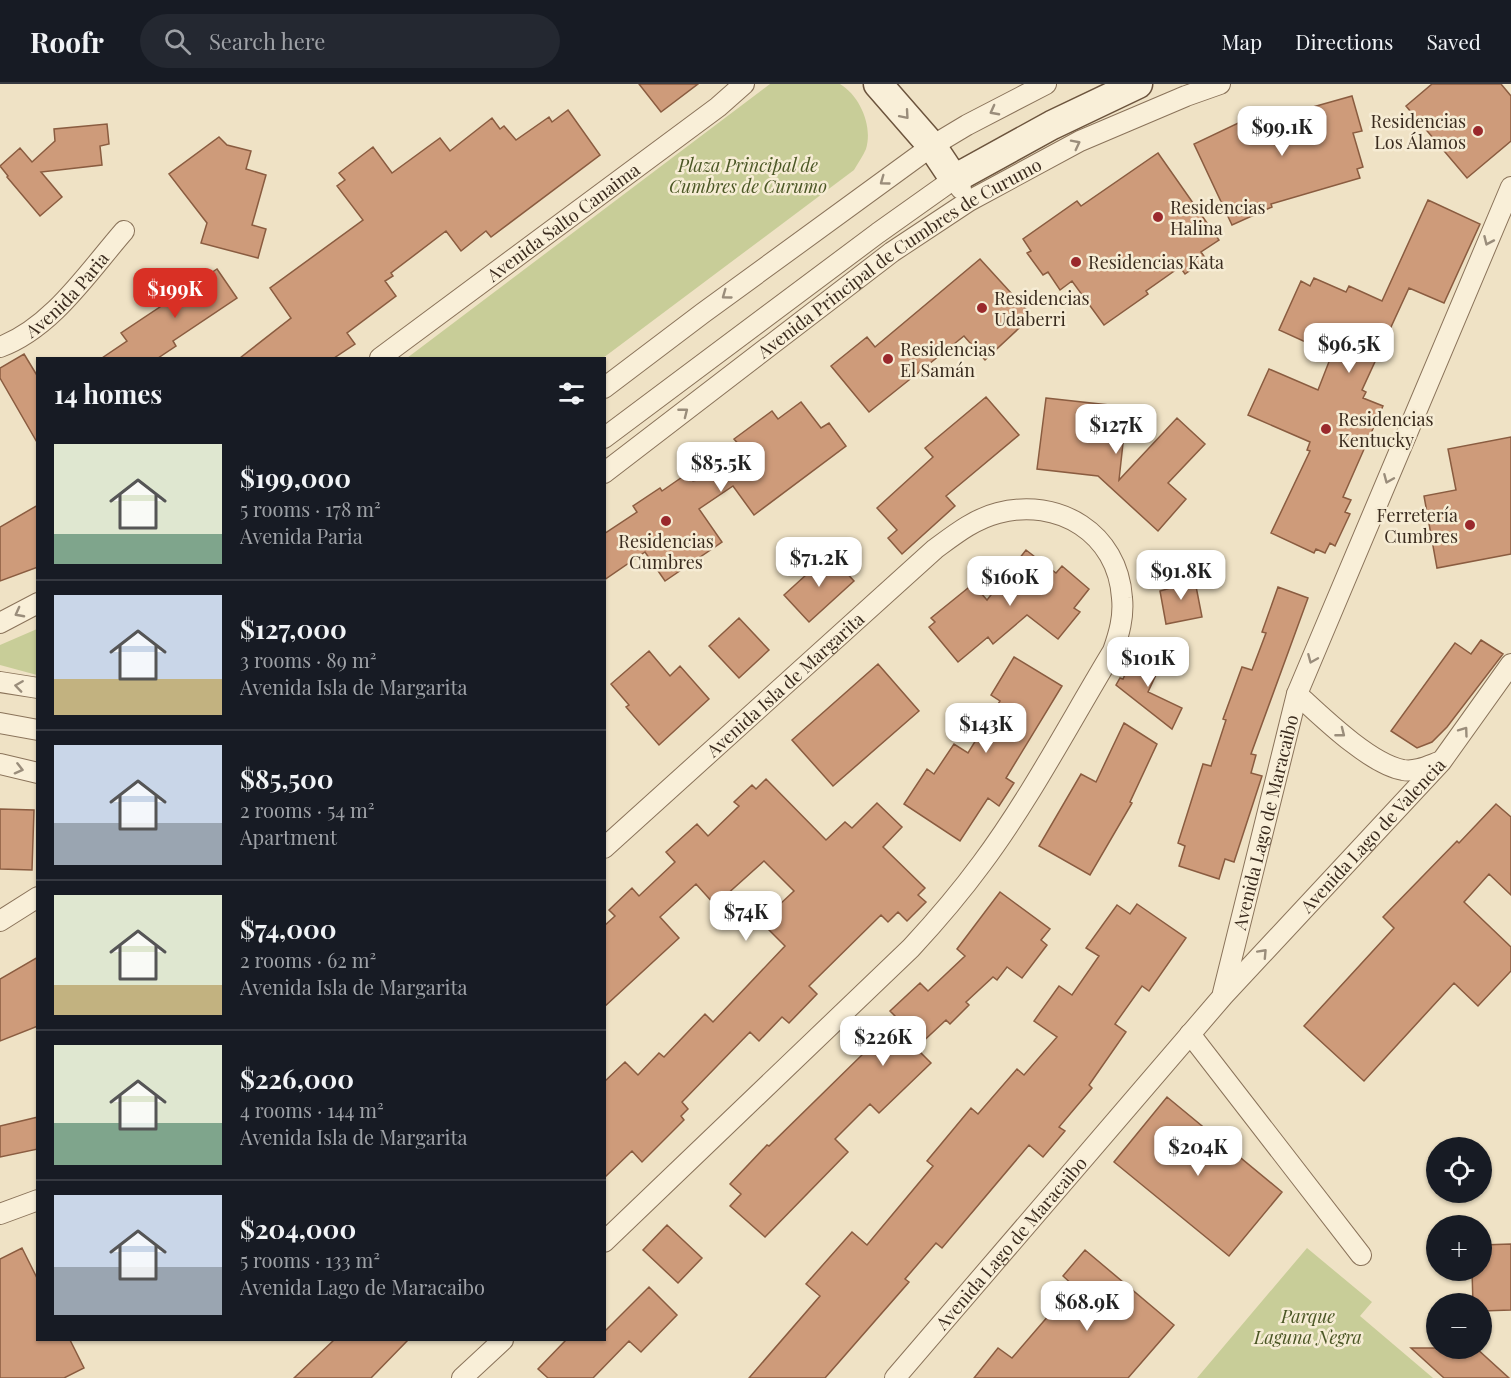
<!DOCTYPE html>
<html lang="en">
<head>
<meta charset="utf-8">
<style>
  body { margin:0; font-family:"Playfair Display",serif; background:#242831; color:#f1f3f6; height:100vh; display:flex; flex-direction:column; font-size:22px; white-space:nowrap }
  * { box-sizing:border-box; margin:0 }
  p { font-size:20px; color:#9ea1a6 }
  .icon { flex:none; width:33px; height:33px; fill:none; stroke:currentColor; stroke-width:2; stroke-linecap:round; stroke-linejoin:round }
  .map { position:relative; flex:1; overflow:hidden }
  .details { position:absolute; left:36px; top:273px; width:570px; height:984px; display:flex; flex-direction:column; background:#171b24; border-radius:0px; box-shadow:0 2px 4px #0004 }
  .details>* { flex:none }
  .buttons { position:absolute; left:1426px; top:1053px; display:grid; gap:12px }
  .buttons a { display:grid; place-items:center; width:66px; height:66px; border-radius:50%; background:#171b24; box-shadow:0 2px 4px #0004; font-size:30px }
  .price { position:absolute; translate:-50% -51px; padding:0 14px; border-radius:12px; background:#fff; color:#222; font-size:20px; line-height:39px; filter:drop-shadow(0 2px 3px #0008) }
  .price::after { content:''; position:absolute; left:50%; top:36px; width:18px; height:14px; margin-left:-9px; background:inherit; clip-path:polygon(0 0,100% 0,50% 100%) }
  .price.current { background:#d93025; color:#fff }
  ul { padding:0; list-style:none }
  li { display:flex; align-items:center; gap:18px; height:150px; padding:0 18px }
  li+li { border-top:2px solid #363941 }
  li span { display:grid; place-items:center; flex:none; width:168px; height:120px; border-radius:0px; color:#555 }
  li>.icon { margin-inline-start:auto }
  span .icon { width:72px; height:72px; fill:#fffc; stroke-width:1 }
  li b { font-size:26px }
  h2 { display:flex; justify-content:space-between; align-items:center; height:72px; padding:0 18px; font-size:26px }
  header { display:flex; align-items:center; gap:36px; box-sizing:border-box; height:84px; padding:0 30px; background:#171b24; border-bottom:2px solid #363941 }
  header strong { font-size:28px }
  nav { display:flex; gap:33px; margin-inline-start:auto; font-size:21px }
  .search { width:420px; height:54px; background:#242831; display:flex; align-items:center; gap:15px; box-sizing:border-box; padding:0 21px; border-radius:33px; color:#9ea1a6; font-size:22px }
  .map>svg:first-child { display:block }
  .green { fill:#c8cd98 }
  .building { fill:#ce9b7a; stroke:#8a5c40; stroke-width:1.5 }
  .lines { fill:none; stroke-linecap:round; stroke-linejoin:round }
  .minor-casing { stroke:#8a735a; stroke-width:22 }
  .secondary-casing { stroke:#6c543d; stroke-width:31 }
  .minor { stroke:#f9efd8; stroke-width:20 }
  .secondary { stroke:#f9efd8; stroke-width:28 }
  .oneway { stroke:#9a8d7b }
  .poi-dot { fill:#9a292c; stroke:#f6ecd4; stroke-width:2 }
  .labels { text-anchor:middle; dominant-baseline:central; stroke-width:5; stroke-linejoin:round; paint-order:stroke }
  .poi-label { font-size:18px; fill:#3a2b1e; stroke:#f6ecd4; text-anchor:start }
  .park-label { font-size:18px; font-style:italic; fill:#4b5725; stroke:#f6ecd4 }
  .street-label { font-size:18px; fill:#3a2b1e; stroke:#f6ecd4 }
</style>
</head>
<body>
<header>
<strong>Roofr</strong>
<div class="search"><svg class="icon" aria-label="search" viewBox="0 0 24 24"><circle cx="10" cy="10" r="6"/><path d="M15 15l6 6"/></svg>Search here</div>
<nav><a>Map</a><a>Directions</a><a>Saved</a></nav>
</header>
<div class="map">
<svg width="1511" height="1294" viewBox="0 0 1511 1294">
  <rect width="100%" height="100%" fill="#efe2c5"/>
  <path class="green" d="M 770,0 L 840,0 C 860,12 873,42 866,65 C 863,72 858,79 854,86 L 603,274 L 407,274 Z
    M 37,545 L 37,591 L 0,581 L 0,561 Z
    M 1307,1164 L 1372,1218 L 1360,1232 L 1433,1294 L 1197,1294 Z"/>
  <path class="building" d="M 639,0 L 698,0 L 661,28 Z
    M 1432,0 L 1501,0 L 1511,12 L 1511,57 L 1467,94 L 1406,22 Z
    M 1352,12 L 1362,47 L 1353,49 L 1363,83 L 1357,85 L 1360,94 L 1271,120 L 1272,123 L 1232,141 L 1194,60 L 1253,32 L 1256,39 Z
    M 568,26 L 600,71 L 491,153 L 486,147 L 461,167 L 446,147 L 391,189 L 393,192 L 385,197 L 396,212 L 347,249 L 355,260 L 334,274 L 240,274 L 291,234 L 270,204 L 363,136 L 337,102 L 345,96 L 339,89 L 373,63 L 392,89 L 440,54 L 450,67 L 492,34 L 500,45 L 504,42 L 516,56 L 549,33 L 552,38 Z
    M 107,40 L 109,60 L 100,62 L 102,81 L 41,88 L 62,113 L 40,132 L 7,93 L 8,92 L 0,82 L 20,64 L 32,78 L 55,57 L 54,45 Z
    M 219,53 L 227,61 L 251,67 L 246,85 L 266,91 L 252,141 L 266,145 L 258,174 L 201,159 L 207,139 L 169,90 Z
    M 1158,69 L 1219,156 L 1201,168 L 1206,175 L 1185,190 L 1180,183 L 1146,207 L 1148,210 L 1104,241 L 1072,197 L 1060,206 L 1048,188 L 1043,191 L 1027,169 L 1031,167 L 1023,155 L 1077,117 L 1081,122 Z
    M 1428,116 L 1480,140 L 1444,219 L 1409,204 L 1362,306 L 1366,308 L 1363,314 L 1383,322 L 1343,413 L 1351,416 L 1345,428 L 1350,430 L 1335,462 L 1330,459 L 1325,469 L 1316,465 L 1314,469 L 1271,449 L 1310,367 L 1307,366 L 1310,358 L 1248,331 L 1269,285 L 1318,306 L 1332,270 L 1279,246 L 1301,197 L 1310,202 L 1314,194 L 1346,208 L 1349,202 L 1382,217 Z
    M 980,175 L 1032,232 L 985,276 L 964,252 L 869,328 L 831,282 L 867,253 L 875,263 Z
    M 217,185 L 237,214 L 173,257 L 176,262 L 158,274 L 102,274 L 127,257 L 121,249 Z
    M 24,270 L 38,293 L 38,360 L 0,294 L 0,284 Z
    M 986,313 L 1019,351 L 946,412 L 955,422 L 902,470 L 888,454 L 897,446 L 877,424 L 933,373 L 925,364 Z
    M 1046,314 L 1127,323 L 1119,396 L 1177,334 L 1205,360 L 1168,399 L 1186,415 L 1158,447 L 1098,392 L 1037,385 Z
    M 801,318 L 821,344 L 829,339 L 846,362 L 754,431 L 733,402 L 699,425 L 722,458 L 665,497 L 645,468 L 604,496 L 604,450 L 637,428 L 633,422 L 660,404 L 662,407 L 688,389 L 693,397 L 697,396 L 742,364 L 734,355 L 772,327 L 778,335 Z
    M 1511,353 L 1511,470 L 1437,484 L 1424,412 L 1456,406 L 1448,365 Z
    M 38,421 L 38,483 L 0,497 L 0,443 Z
    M 1026,466 L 1056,489 L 1062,482 L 1089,505 L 1074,524 L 1080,528 L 1058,555 L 1027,531 L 993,560 L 988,553 L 958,578 L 929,543 L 935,538 L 931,534 L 973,500 L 987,516 Z
    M 829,470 L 854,497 L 809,538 L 784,511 Z
    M 1194,492 L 1202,533 L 1166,540 L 1160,507 L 1171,504 L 1169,496 Z
    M 1278,503 L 1308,514 L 1251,670 L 1256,671 L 1251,689 L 1262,692 L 1234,778 L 1225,775 L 1219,795 L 1179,782 L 1185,762 L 1178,759 L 1203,680 L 1211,682 L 1226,636 L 1223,635 L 1242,583 L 1252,586 L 1266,549 L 1262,548 Z
    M 739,534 L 769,566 L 739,594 L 709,562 Z
    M 1481,556 L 1503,570 L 1447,643 L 1432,658 L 1417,664 L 1391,647 L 1455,559 L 1471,570 Z
    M 1136,566 L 1162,578 L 1148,608 L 1182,624 L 1172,645 L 1116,601 L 1120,594 L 1123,595 Z
    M 649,567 L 670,592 L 680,582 L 709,615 L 659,661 L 626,623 L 629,621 L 611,600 Z
    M 1014,573 L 1062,602 L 1006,694 L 1014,699 L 999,722 L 988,714 L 960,757 L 904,720 L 927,685 L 934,690 L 954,660 L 968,669 L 1000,617 L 991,611 Z
    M 878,580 L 919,627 L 833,702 L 792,656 Z
    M 1124,639 L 1157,660 L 1130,718 L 1132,719 L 1090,791 L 1039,762 L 1081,690 L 1096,698 Z
    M 766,695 L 826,756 L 845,738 L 852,744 L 877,719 L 902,743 L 883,763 L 925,804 L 918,811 L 926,818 L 907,837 L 898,828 L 888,838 L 881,831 L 809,902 L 817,910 L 789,939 L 782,933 L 759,957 L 750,948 L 682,1018 L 688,1025 L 681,1032 L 684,1036 L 642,1078 L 632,1067 L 604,1094 L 604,998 L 625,978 L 638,991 L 659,969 L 664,973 L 705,930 L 713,938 L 785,862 L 761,838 L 794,807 L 764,777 L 715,821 L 696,800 L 660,833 L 679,854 L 604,923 L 604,842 L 615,832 L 609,826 L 632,804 L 639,812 L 675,778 L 666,768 L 697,740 L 708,752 L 739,722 L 734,718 L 752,701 L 756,705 Z
    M 1496,720 L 1511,733 L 1511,811 L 1489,790 L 1464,818 L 1511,863 L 1511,887 L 1478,922 L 1454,899 L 1364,997 L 1304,942 L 1394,844 L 1383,833 L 1457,757 L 1459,759 Z
    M 0,725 L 34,726 L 32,786 L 0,785 Z
    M 1000,808 L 1050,845 L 1041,856 L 1047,861 L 1022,894 L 1007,883 L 997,896 L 993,893 L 966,918 L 969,921 L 950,940 L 946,936 L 916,964 L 931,979 L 879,1029 L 870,1020 L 835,1055 L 848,1068 L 765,1153 L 730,1122 L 741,1110 L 730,1100 L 767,1061 L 769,1062 L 866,967 L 864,966 L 897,934 L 890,927 L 920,899 L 928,907 L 965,872 L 957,865 Z
    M 1137,820 L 1186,854 L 1149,907 L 1142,902 L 1115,940 L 1126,948 L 1089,1001 L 1092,1004 L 1059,1043 L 1065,1047 L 1043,1073 L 1029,1061 L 942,1164 L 936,1159 L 905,1195 L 909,1198 L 825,1294 L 749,1294 L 820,1212 L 806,1200 L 852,1148 L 867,1161 L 933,1082 L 927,1077 L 971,1024 L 978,1030 L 1017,985 L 1024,991 L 1057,953 L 1034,937 L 1059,902 L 1072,911 L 1099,872 L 1086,864 L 1117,821 L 1130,830 Z
    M 38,873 L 38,942 L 0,957 L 0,895 Z
    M 1167,1013 L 1282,1108 L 1229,1172 L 1114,1078 Z
    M 38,1033 L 38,1065 L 0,1073 L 0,1042 Z
    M 667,1141 L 702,1174 L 678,1199 L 643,1166 Z
    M 1511,1160 L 1511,1226 L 1482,1227 L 1482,1220 L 1473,1220 L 1472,1186 L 1482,1186 L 1482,1161 Z
    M 22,1164 L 38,1196 L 38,1256 L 70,1256 L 84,1284 L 64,1294 L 0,1294 L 0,1175 Z
    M 1085,1166 L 1174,1241 L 1128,1294 L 974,1294 L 998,1264 L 1012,1274 L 1074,1202 L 1063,1192 Z
    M 649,1203 L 677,1231 L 641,1268 L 629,1257 L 593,1294 L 548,1294 L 538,1285 L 566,1256 L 604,1256 L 604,1248 Z
    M 334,1256 L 408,1256 L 371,1294 L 294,1294 Z
    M 1411,1264 L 1476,1264 L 1509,1294 L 1444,1294 Z"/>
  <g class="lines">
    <g class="minor-casing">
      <g id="minor">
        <path id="s1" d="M 0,263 C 52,244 89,187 124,147"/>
        <path id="s2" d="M 380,274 L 718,23 L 744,0"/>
        <path d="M 604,304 L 703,229 L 932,62 L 967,41 L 1046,0"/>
        <path d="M 604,354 L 878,149 L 954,95 L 961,105"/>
        <path id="s3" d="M 604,389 L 892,168 L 969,117 L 1080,57 L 1186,12 L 1220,0"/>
        <path d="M 0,539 L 38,519"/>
        <path d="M 0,598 L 38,604"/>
        <path d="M 1297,610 C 1322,633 1370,680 1403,686 C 1416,688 1428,682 1439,678"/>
        <path d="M 0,639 L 38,646"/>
        <path d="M 0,680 L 38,689"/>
        <path id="s4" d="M 604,764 L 935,465 C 954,451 974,435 998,429 C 1058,413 1118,449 1122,514 C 1124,533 1119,550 1113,567 C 1070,638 1031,713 982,779 C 960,809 936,837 911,864 L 604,1158"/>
        <path d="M 0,837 L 38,813"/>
        <path id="s5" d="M 1223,909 L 1297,610 L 1511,103"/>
        <path d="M 1190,950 L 1361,1171"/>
        <path d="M 0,1130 L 38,1116"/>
        <path d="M 462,1294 L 503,1256"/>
        <path id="s6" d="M 895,1294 L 1223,912 L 1441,678 L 1511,580"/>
      </g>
    </g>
    <g class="secondary-casing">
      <path id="secondary" d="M 878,0 L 932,62 L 954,95 L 1052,41 L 1138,0"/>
    </g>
    <use href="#minor" class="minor"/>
    <use href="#secondary" class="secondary"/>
  </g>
  <defs><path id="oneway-chevron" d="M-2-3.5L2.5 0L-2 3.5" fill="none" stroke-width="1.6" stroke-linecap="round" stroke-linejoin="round" transform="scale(1.5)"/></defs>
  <g class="oneway">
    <use href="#oneway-chevron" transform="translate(994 27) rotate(152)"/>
    <use href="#oneway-chevron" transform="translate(905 31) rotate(49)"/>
    <use href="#oneway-chevron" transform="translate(1076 60) rotate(-27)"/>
    <use href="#oneway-chevron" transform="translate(884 97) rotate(144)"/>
    <use href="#oneway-chevron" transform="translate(1488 157) rotate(114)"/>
    <use href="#oneway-chevron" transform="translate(726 211) rotate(144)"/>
    <use href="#oneway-chevron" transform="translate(684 328) rotate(-38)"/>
    <use href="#oneway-chevron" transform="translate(1388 395) rotate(113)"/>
    <use href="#oneway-chevron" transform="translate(19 529) rotate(152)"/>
    <use href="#oneway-chevron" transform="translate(1312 575) rotate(113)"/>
    <use href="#oneway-chevron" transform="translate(19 602) rotate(-172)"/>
    <use href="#oneway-chevron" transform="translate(1464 647) rotate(-54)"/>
    <use href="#oneway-chevron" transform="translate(1341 649) rotate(38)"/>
    <use href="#oneway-chevron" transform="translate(19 685) rotate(14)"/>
    <use href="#oneway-chevron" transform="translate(1263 869) rotate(-47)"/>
  </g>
  <g class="poi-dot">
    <circle cx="1478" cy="47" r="6"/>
    <circle cx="1158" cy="133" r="6"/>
    <circle cx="1076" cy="178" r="6"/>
    <circle cx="982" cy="224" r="6"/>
    <circle cx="888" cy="275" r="6"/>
    <circle cx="1326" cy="345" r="6"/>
    <circle cx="666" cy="437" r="6"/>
    <circle cx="1470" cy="441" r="6"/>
  </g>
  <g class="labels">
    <g class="poi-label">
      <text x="1466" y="37" text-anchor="end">Residencias<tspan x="1466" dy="21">Los Álamos</tspan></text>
      <text x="1170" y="123">Residencias<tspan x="1170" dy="21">Halina</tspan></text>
      <text x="1088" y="178">Residencias Kata</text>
      <text x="994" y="214">Residencias<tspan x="994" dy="21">Udaberri</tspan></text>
      <text x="900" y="265">Residencias<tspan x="900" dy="21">El Samán</tspan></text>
      <text x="1338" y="335">Residencias<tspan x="1338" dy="21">Kentucky</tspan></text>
      <text x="1458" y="431" text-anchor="end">Ferretería<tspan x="1458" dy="21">Cumbres</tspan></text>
      <text x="666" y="457" text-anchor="middle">Residencias<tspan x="666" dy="21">Cumbres</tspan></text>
    </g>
    <g class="park-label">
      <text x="748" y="81">Plaza Principal de<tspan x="748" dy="21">Cumbres de Curumo</tspan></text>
      <text x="1308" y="1232">Parque<tspan x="1308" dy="21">Laguna Negra</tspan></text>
    </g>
    <g class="street-label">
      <text stroke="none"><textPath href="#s2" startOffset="228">Avenida Salto Canaima</textPath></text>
      <text stroke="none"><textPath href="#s3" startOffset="366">Avenida Principal de Cumbres de Curumo</textPath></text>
      <text stroke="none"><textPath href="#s1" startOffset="86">Avenida Paria</textPath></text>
      <text stroke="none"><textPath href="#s4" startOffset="244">Avenida Isla de Margarita</textPath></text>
      <text stroke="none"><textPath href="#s5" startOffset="176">Avenida Lago de Maracaibo</textPath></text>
      <text stroke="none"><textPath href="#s6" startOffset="723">Avenida Lago de Valencia</textPath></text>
      <text stroke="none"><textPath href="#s6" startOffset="178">Avenida Lago de Maracaibo</textPath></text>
    </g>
  </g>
</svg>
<div class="buttons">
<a><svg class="icon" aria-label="locate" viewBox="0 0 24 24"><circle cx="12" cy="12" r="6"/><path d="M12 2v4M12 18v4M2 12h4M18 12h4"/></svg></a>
<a>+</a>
<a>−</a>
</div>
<b class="price" style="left:1282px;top:73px">$99.1K</b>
<b class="price current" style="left:175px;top:235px">$199K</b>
<b class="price" style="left:1349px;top:290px">$96.5K</b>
<b class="price" style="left:1116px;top:371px">$127K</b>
<b class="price" style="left:721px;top:409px">$85.5K</b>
<b class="price" style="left:819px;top:504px">$71.2K</b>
<b class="price" style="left:1181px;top:517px">$91.8K</b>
<b class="price" style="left:1010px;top:523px">$160K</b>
<b class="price" style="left:1148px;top:604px">$101K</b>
<b class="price" style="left:986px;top:670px">$143K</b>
<b class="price" style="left:746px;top:858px">$74K</b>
<b class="price" style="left:883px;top:983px">$226K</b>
<b class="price" style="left:1198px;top:1093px">$204K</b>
<b class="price" style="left:1087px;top:1248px">$68.9K</b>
<section class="details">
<h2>14 homes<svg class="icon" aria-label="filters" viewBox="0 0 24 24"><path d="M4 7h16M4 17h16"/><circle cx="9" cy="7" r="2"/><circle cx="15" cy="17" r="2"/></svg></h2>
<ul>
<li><span style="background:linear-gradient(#dfe7d0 75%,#7fa58c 0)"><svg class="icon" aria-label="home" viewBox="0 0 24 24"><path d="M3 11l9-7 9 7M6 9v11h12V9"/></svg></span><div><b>$199,000</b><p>5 rooms · 178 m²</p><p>Avenida Paria</p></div></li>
<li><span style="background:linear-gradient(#c9d6e8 70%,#c2b280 0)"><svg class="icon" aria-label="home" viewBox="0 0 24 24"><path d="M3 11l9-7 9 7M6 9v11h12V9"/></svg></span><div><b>$127,000</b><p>3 rooms · 89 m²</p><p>Avenida Isla de Margarita</p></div></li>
<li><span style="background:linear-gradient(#c9d6e8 65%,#9aa5b1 0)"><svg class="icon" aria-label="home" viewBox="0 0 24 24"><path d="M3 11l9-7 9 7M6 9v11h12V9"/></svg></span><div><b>$85,500</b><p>2 rooms · 54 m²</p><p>Apartment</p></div></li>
<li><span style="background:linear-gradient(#dfe7d0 75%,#c2b280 0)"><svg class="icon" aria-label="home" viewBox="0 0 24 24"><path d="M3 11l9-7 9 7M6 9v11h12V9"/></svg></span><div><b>$74,000</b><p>2 rooms · 62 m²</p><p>Avenida Isla de Margarita</p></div></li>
<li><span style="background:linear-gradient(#dfe7d0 65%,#7fa58c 0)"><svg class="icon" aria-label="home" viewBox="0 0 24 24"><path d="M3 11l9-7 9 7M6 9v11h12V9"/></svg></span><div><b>$226,000</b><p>4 rooms · 144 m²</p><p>Avenida Isla de Margarita</p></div></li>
<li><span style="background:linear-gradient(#c9d6e8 60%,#9aa5b1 0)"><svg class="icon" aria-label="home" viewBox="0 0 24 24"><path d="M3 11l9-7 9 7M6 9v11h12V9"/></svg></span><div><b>$204,000</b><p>5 rooms · 133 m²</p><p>Avenida Lago de Maracaibo</p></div></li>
</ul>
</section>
</div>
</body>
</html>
